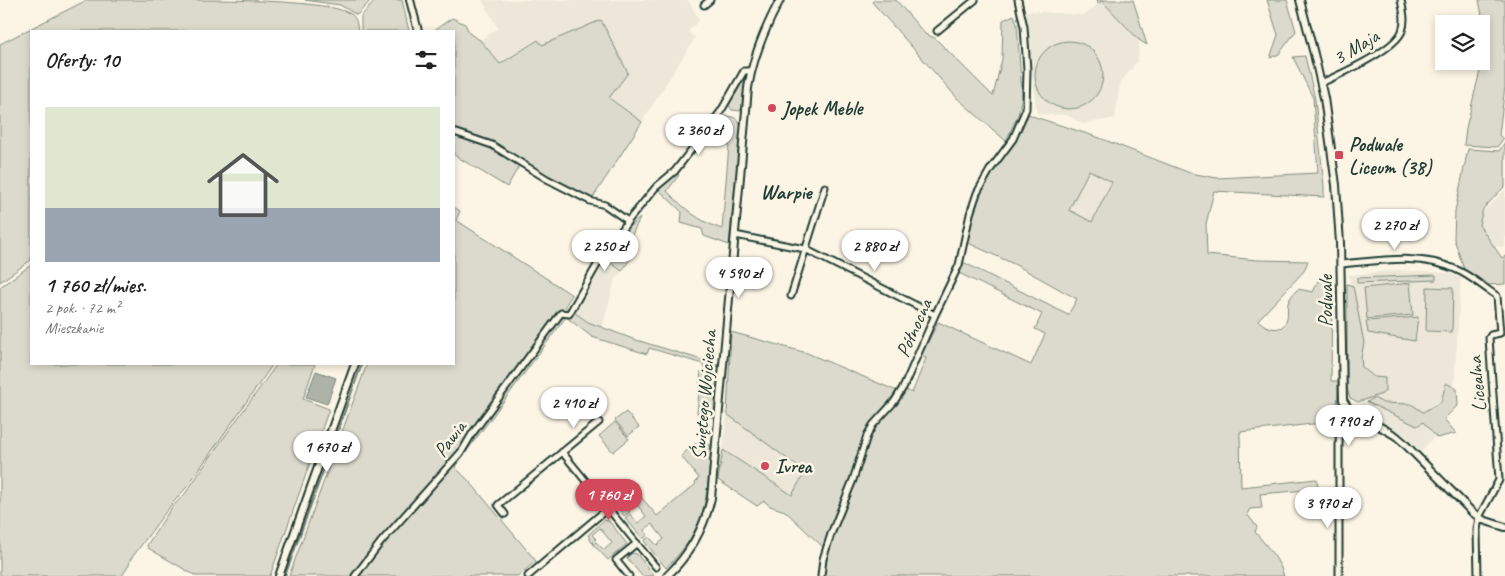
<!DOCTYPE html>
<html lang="pl">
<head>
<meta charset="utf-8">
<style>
  body { margin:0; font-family:Caveat,sans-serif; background:#f2f2f2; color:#222; height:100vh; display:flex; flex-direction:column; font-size:19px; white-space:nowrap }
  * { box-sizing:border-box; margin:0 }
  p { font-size:16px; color:#767676 }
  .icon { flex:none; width:28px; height:28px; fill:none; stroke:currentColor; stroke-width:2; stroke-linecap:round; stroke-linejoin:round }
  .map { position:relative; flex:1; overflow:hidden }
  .side { position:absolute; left:30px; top:30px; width:425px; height:335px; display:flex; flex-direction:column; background:#fff; border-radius:0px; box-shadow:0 2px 8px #0003 }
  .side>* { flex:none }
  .buttons { position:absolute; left:1435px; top:15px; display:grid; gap:10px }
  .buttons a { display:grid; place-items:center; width:55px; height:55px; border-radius:0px; background:#fff; box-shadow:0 2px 8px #0003; font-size:25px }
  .price { position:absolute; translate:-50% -42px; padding:0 11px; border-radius:18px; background:#fff; color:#222; font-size:16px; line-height:32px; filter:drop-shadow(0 1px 2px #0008) }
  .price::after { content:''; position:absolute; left:50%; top:30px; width:15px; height:11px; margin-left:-8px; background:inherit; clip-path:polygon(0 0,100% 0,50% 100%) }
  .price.current { background:#d1495b; color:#fff }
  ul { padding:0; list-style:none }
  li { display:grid; align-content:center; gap:10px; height:265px; padding:0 15px }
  li span { display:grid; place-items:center; height:155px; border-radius:0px; color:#555 }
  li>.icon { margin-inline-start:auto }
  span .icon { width:90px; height:90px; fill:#fffc; stroke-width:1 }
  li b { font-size:21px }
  h2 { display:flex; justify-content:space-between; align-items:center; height:60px; padding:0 15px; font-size:21px }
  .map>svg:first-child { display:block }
  .built { fill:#ece7d8 }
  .green { fill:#dcdacc; stroke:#7e8c80; fill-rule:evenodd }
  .water { fill:#aeb3a7; stroke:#758479 }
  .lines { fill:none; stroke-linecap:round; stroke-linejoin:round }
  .stream { stroke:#758479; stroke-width:2 }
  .minor-casing { stroke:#1f3d34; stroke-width:9 }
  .tertiary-casing { stroke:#1f3d34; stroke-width:10 }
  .minor { stroke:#fcf5e5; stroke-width:5 }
  .tertiary { stroke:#fcf5e5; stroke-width:6 }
  .poi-dot { fill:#d1495b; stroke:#fcf5e5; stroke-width:2 }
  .labels { text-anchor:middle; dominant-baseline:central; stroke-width:5; stroke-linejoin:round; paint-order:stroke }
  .street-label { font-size:20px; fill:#1f3d34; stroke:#fcf5e5 }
  .poi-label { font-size:20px; font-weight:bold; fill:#1f3d34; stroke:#fcf5e5; text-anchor:start }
  .neighbourhood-label { font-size:21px; font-weight:bold; fill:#1f3d34; stroke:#fcf5e5 }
</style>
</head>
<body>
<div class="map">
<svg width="1505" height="576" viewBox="0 0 1505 576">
  <rect width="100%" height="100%" fill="#fcf5e5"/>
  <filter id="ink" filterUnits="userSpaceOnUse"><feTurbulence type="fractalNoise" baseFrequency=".02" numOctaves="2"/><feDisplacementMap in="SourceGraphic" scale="10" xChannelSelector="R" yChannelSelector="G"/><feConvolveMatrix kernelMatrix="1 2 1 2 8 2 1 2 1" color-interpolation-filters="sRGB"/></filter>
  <g filter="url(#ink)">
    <path class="built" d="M 482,0 L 688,0 L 699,20 L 688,32 L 695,37 L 693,41 L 642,122 L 609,98 L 537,40 L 499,64 L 480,40 L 498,28 Z
      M 1102,1 L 1139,40 L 1138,60 L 1120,83 L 1115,118 L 1083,124 L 1067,115 L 1037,114 L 1025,16 L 1028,11 L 1085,15 Z
      M 1089,170 L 1113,182 L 1092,222 L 1068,210 Z
      M 1505,190 L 1505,246 L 1503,247 L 1493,246 L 1478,225 L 1482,213 Z
      M 605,259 L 622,271 L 615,280 L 602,328 L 588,322 L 574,313 L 591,279 Z
      M 1397,270 L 1448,273 L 1461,277 L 1453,403 L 1425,425 L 1434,437 L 1421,451 L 1404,435 L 1359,409 L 1362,401 L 1350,395 L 1356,333 L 1349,275 Z
      M 727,414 L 805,472 L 792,495 L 723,450 Z"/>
    <path class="green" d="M 87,0 C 124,0 161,0 197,0 C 230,0 327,0 351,14 C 357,18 357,25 358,31 L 31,31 L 31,260 L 0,282 L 0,44 Z
      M 305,0 L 371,0 L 357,15 L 340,5 Z
      M 376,0 L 402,0 L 409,31 L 361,31 L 361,16 Z
      M 875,0 L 896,0 L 925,34 L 935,38 L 993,96 L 1002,59 L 1003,20 L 1014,15 L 1017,24 L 1022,96 L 1018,115 L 1006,141 L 958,99 L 872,2 Z
      M 1097,0 L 1133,0 L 1147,45 L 1139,40 L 1102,1 L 1098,4 Z
      M 1267,0 L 1287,0 L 1296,31 L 1279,54 L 1270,58 L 1278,35 Z
      M 1479,0 L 1505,0 L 1505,86 L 1499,135 L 1503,139 L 1497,147 L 1464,145 L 1466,128 L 1487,42 Z
      M 452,18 L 465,24 L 470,34 L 480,40 L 500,64 L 538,40 L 542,45 L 601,20 L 628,73 L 609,98 L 642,122 L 592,199 L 546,174 L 496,144 L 454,129 L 454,31 L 433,31 Z
      M1035 75a34 34 0 1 1 68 0a34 34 0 1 1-68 0Z
      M 1305,56 L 1315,99 L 1324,186 L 1324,197 L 1214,191 L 1206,224 L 1207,255 L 1257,260 L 1308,261 L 1304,271 L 1258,320 C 1266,329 1283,334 1287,319 C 1288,314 1287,308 1288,303 C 1290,297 1294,293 1298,289 L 1313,292 L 1320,277 L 1332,276 L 1331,381 L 1338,381 L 1337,416 L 1330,422 L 1240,432 L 1241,487 L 1317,479 L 1318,489 L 1260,494 L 1262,508 L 1250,509 L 1247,514 L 1257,527 L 1255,532 C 1266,545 1279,559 1284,576 L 823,576 L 831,542 L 855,485 L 862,460 L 873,432 L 872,431 L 906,390 L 912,393 L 926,358 L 921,356 L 938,322 L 1031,365 L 1045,334 L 1035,329 L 1042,314 L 959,273 L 963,262 L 1068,315 L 1077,299 L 1016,265 L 966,242 L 976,201 L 985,181 L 1017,136 L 1029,114 L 1035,117 L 1097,137 L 1190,173 L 1217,178 L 1318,173 L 1313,98 L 1293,57 ZM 1089,170 L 1112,182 L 1092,222 L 1069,210 Z
      M 745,78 L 742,107 L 740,111 L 732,110 L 729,105 Z
      M 723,116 C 732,116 738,117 741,126 L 729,245 L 704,236 L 702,229 L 681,223 L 682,212 L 658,189 L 676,173 L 679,175 L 667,191 C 685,209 698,221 722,229 L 730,133 C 725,127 720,128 713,129 Z
      M 454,135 L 491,147 L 519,166 L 507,187 L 454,155 Z
      M 1505,142 L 1505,186 L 1483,209 L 1479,225 L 1502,258 L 1505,256 L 1505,284 L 1487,285 L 1464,269 L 1454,239 L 1455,211 L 1468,149 L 1499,151 Z
      M 454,207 L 460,211 L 456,220 L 572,295 L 565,306 L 588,322 L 633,339 L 719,365 C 715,369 708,368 703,367 L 703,364 L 649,348 L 647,354 L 592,337 L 566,317 L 455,467 L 470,482 L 536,561 L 518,576 L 289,576 L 367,364 L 454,364 Z
      M 640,218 L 631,237 L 635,252 L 622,271 L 605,259 L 626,229 Z
      M 31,265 L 31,364 L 273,364 L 186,488 C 165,510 149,536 130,560 L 129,565 L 122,576 L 0,576 L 0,287 Z
      M 1436,275 L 1436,280 L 1357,283 L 1357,278 Z
      M 1410,283 L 1413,315 L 1367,319 L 1364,288 Z
      M 1347,284 L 1353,286 L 1364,343 L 1361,358 L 1362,367 L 1374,377 L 1385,378 L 1385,391 L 1382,394 L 1358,402 L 1350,398 L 1347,388 Z
      M 1427,287 L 1453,288 L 1452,332 L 1426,331 Z
      M 1418,317 L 1415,341 L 1368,333 L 1366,321 Z
      M 731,332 L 807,353 L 897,391 L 864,432 L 851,477 L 823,547 L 785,511 L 770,506 L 764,501 L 757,506 L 718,480 L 723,450 L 792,495 L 805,472 L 727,414 Z
      M 277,364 L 315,364 L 303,399 L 329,409 L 270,576 L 196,576 L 148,548 L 147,545 L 172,507 L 185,494 L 220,443 Z
      M 701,371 L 718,376 L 714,418 L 697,413 Z
      M 1446,383 L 1457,389 L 1458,405 L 1444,419 L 1456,433 L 1437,438 L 1423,422 L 1417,426 L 1367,402 L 1374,398 L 1383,403 L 1411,404 L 1423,412 L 1441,402 Z
      M 626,412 L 639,427 L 628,436 L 615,420 Z
      M 615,422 L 629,439 L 613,452 L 599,436 Z
      M 694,444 L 711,445 C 707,500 707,527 666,568 L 644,541 L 649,537 L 657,545 L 664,539 L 652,524 L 644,530 L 648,535 L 643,539 L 625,518 L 630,514 L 638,523 L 646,516 L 634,501 L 626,507 L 630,512 L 624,516 L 619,509 L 638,493 L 657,516 L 696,484 L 695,482 L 699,478 L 681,456 Z
      M 604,520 L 609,521 L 627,544 L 608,560 L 593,544 L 596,542 L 604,550 L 612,543 L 600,528 L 592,535 L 596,539 L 592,543 L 588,535 Z
      M 632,553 L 637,554 L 654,576 L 642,576 L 627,558 Z"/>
    <path class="water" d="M 316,371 L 336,378 L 327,404 L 306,397 Z"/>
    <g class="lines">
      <path class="stream" d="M 285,576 L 362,364"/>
      <g class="minor-casing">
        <path id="minor" d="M 704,5 L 710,0
          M 937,31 L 975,0
          M 1321,83 C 1339,75 1395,50 1402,31 C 1406,21 1403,10 1401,0
          M 454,132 L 492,145 L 547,179 L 590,201 L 605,205 L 628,221
          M 735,235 L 805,249 L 935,315
          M 1341,264 C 1378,261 1420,253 1455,269 C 1470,275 1483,287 1497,296 L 1500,333 L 1491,335 L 1489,338 L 1499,480 L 1479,517 L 1477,530 L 1478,576
          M 791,296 L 825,187
          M 562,452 L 656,567
          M 505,514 L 498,505 L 599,422
          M 355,576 L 381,542 L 462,451 L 472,434 L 561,313 L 569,314 L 597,265 L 628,221 L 656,187 L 675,171 L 721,111 L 744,71 L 751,71
          M 528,576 L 633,487
          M 629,576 L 616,560 L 637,543
          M 821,576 L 823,559 L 831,534 L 853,480 L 867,436 L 873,425 L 894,402 L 904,386 L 935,315 L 959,265 L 970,214 L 977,193 L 990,170 L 1013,139 L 1026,109 L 1027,70 L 1024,27 L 1018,0
          M 1339,576 L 1339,445 L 1340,420 L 1348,408"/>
      </g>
      <g class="tertiary-casing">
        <path id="tertiary" d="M 410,0 L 418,31
          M 1300,0 L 1314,54 L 1324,98 L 1336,185 L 1340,243 L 1343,400 L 1348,408 L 1396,436 L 1403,442 L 1472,512 L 1483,520 L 1505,527
          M 279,576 L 355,364
          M 667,576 C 689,555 704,529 711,498 L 748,88 C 753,56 765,28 780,0"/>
      </g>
      <use href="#minor" class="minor"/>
      <use href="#tertiary" class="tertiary"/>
    </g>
  </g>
  <g class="poi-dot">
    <circle cx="772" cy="108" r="5"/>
    <rect x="1334" y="150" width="10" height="10" rx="2.5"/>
    <circle cx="765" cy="466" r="5"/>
  </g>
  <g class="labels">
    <g class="street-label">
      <text transform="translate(1356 47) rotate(-31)">3 Maja</text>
      <text transform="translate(1325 301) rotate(-90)">Podwale</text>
      <text transform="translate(914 328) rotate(-66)">Północna</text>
      <text transform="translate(1477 384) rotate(-95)">Licealna</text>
      <text transform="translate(704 395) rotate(-85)">Świętego Wojciecha</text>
      <text transform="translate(450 439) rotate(-53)">Pawia</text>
    </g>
    <g class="poi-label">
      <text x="782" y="108">Jopek Meble</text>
      <text x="1349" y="144">Podwale<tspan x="1349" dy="23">Liceum (38)</tspan></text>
      <text x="775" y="466">Ivrea</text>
    </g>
    <g class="neighbourhood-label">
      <text x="786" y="192">Warpie</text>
    </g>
  </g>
</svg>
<div class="buttons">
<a><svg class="icon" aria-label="layers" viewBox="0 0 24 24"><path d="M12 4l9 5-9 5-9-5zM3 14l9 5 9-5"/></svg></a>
</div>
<b class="price" style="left:699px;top:156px">2 360 zł</b>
<b class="price" style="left:1395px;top:251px">2 270 zł</b>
<b class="price" style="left:605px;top:272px">2 250 zł</b>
<b class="price" style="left:875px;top:272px">2 880 zł</b>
<b class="price" style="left:739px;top:299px">4 590 zł</b>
<b class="price" style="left:574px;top:429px">2 410 zł</b>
<b class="price" style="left:1349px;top:447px">1 790 zł</b>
<b class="price" style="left:327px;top:473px">1 670 zł</b>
<b class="price current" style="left:609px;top:521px">1 760 zł</b>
<b class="price" style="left:1328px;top:529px">3 970 zł</b>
<section class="side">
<h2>Oferty: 10<svg class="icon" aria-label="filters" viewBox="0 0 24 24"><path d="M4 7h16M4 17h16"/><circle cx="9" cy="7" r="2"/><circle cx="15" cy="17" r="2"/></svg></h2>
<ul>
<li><span style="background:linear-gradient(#dfe7d0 65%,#9aa5b1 0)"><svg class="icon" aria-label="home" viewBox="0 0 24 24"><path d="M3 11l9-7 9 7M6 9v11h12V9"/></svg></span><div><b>1 760 zł/mies.</b><p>2 pok. · 72 m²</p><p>Mieszkanie</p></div></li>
</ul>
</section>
</div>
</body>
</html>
